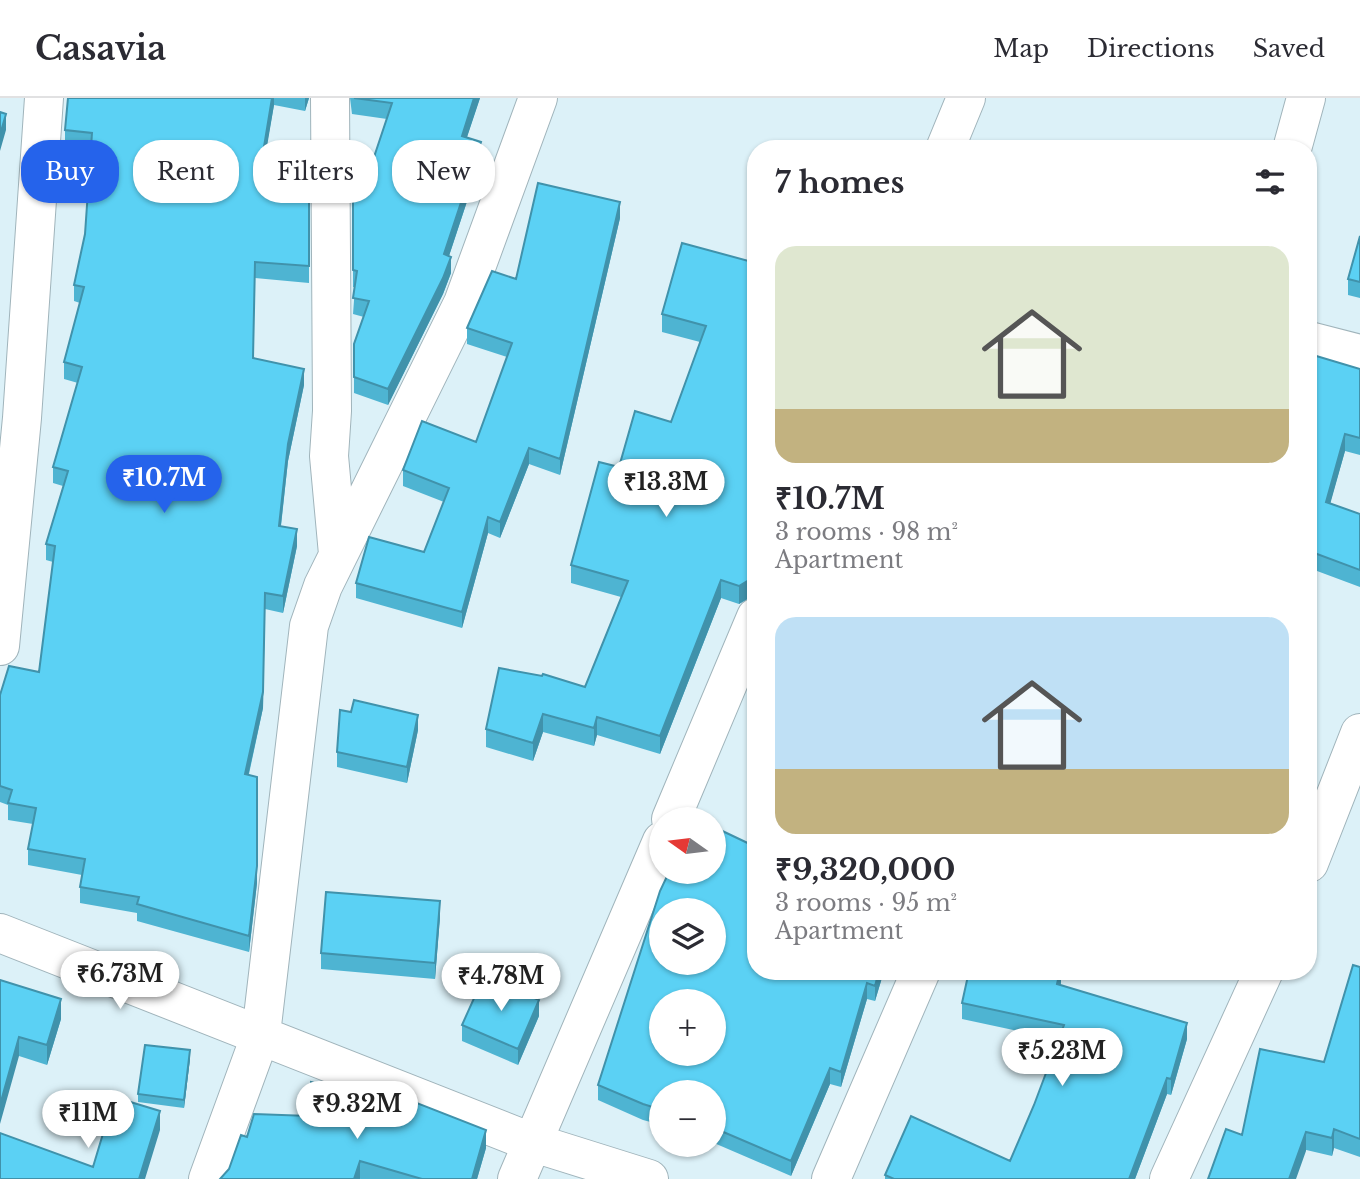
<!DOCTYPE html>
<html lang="en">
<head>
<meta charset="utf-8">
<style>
  body { margin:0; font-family:"Libre Baskerville",serif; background:#f2f2f3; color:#2b2b33; height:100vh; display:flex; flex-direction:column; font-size:26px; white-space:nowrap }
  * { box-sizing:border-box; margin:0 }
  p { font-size:23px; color:#7c7c81 }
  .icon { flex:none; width:38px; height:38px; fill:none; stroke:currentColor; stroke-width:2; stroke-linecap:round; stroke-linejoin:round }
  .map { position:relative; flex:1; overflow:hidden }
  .side { position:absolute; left:747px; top:42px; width:570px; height:840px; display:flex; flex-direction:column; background:#fff; border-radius:28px; box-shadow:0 2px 5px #0004 }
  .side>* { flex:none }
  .hud { position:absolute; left:21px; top:42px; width:621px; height:63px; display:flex; gap:14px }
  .needle { width:46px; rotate:284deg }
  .fabs { position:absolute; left:649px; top:709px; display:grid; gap:14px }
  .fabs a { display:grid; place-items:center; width:77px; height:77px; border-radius:50%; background:#fff; box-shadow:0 2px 5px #0004; font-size:35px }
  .price { position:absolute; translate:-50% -60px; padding:0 16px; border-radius:24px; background:#fff; color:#222; font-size:23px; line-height:46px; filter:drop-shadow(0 2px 4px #0008) }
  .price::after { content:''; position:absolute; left:50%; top:42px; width:21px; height:16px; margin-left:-10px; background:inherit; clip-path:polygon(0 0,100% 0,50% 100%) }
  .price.current { background:#2563eb; color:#fff }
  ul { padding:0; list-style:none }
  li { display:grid; align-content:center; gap:14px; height:371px; padding:0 28px }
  li span { display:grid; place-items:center; height:217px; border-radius:21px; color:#555 }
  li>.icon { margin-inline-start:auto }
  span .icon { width:126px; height:126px; fill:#fffc; stroke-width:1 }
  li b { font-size:30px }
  h2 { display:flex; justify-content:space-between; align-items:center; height:84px; padding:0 28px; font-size:30px }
  .tag { padding:0 24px; border-radius:28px; background:#fff; box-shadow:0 2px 5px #0004; font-size:24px; line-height:63px }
  .tag.current { background:#2563eb; color:#fff }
  header { display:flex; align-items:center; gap:42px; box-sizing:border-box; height:98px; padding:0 35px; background:#fff; border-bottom:2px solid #e1e1e2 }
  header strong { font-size:33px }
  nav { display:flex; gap:38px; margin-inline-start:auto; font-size:24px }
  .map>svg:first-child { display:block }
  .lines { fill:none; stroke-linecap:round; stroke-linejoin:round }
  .minor-casing { stroke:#a0b4bb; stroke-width:40 }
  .minor { stroke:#fff; stroke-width:38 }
  .wall { fill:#4eb4d2 }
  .shaded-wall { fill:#4092ab }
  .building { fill:#5bd1f4; stroke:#4092ab; stroke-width:2; fill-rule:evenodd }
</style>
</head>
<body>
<header>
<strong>Casavia</strong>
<nav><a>Map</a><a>Directions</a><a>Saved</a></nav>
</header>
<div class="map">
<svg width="1360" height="1081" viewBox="0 0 1360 1081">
  <rect width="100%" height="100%" fill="#dcf1f8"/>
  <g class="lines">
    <g class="minor-casing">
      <path id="minor" d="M 330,0 L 332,313 L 329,358 L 338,456
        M 945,51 L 966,0
        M 1292,51 L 1306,0
        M 1309,243 L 1360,256
        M 0,548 L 22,320 L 44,0
        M 671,721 L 756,519
        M 1309,765 L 1360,635
        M 0,835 L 531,1044 L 649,1081
        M 208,1081 L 261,936 L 309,528 L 323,488 L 463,205 L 538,0
        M 517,1081 L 662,743
        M 831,1081 L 921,873
        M 1169,1081 L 1264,873"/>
    </g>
    <use href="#minor" class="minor"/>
  </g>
  <path class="wall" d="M 68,0 L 309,0 L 305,13 L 274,7 L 262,73 L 309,78 L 309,185 L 255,180 L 253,260 L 304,287 L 288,363 L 281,428 L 297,448 L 283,515 L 265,511 L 263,610 L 249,676 L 257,785 L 249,854 L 137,823 L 137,815 L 80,805 L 80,789 L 82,777 L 28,767 L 28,751 L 33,726 L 8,722 L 8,707 L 0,704 L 0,597 L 39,574 L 53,464 L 46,462 L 46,446 L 63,388 L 53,385 L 53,369 L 78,285 L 64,281 L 64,264 L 80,205 L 74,203 L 74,187 L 85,136 L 91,51 L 65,48 L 65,32 Z
    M 350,0 L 480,0 L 467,39 L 481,61 L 449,158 L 451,175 L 443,196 L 388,307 L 354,295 L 354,246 L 364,219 L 353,216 L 355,189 L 353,189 L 353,98 L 366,83 L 387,21 L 352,16 Z
    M 620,120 L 560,377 L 529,366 L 500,440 L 488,435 L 462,530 L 356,500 L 356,485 L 424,454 L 444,404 L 403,388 L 403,372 L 476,344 L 507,259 L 467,246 L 467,230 L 516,181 Z
    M 1360,138 L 1360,200 L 1348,197 L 1348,181 Z
    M 756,165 L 756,498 L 754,497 L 739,506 L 721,500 L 660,656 L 597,637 L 594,648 L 543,634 L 533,663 L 486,649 L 486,631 L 585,589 L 621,499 L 571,485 L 571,467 L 619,369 L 671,324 L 700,244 L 662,234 L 662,216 Z
    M 1309,271 L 1360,271 L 1360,357 L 1345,353 L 1330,405 L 1360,416 L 1360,489 L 1309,470 Z
    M 351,614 L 418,632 L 407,685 L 337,669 L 337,654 Z
    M 756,621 L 756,646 L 754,645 L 754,627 Z
    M 440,819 L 435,881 L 321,871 L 321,855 Z
    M 1360,869 L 1360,1059 L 1334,1050 L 1332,1058 L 1242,1037 L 1324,964 Z
    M 884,873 L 875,903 L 867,901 L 841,989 L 830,986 L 791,1078 L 714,1045 L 714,994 L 662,994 L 662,1027 L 643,1022 L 598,1002 L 598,987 Z
    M 1061,873 L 1061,887 L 1187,941 L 1171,997 L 1167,996 L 1135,1081 L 885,1081 L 885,1077 L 1010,1063 L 1034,1007 L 1059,942 L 962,921 L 962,905 Z
    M 0,882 L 61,921 L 47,967 L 19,958 Z
    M 539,918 L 518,967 L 462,943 L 462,927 Z
    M 190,961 L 184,1010 L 138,1004 L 138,996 Z
    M 247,1039 L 486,1050 L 477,1081 L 361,1081 L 229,1071 Z"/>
  <path class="shaded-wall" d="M 272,0 L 274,0 L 274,7 L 260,90 L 260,73 Z
    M 305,0 L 309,0 L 305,13 Z
    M 474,0 L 480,0 L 462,54 L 462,38 Z
    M 6,16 L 6,32 L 0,53 L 0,37 Z
    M 481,44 L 481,61 L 444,173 L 444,156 Z
    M 620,104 L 620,120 L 560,377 L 560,361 Z
    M 451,159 L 451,175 L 443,196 L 388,307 L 388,291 Z
    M 304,271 L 304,287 L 288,363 L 279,444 L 279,428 L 288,346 Z
    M 1345,336 L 1345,353 L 1326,421 L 1326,404 Z
    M 529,350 L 529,366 L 500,440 L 500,424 Z
    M 488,419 L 488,435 L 462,530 L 462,514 Z
    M 297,431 L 297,448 L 283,515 L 283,498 Z
    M 754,479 L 754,497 L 739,506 L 739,488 Z
    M 721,482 L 721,500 L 660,656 L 660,638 Z
    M 265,495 L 263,610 L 245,692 L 245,676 Z
    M 543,616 L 543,634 L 533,663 L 533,645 Z
    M 418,617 L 418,632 L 407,685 L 407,669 Z
    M 597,619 L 597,637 L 594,648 L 594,630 Z
    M 257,768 L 257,785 L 249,854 L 249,838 Z
    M 440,803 L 440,819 L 435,881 L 435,865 Z
    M 879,873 L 884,873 L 875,903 L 875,888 Z
    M 1060,873 L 1061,873 L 1061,884 L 1057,902 L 1057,886 Z
    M 867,885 L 867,901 L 841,989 L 841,974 Z
    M 61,901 L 61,921 L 47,967 L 47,947 Z
    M 539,902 L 539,918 L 518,967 L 518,951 Z
    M 1187,925 L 1187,941 L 1171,997 L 1171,981 Z
    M 19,939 L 19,958 L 0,1026 L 0,1007 Z
    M 190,952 L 190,961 L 184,1010 L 184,1002 Z
    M 830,970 L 830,986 L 791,1078 L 791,1063 Z
    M 1167,980 L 1167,996 L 1135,1081 L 1129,1081 Z
    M 160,1013 L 160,1032 L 145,1081 L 139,1081 Z
    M 1334,1031 L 1334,1050 L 1332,1058 L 1332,1040 Z
    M 486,1032 L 486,1050 L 477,1081 L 472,1081 Z
    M 1306,1034 L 1306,1053 L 1296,1081 L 1289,1081 Z
    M 360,1063 L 360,1081 L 354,1081 Z"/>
  <path class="building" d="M 68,0 L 272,0 L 260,73 L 309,78 L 309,168 L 255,164 L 253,260 L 304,271 L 288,346 L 279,428 L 297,431 L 283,498 L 265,495 L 263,594 L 245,676 L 257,679 L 257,768 L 249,838 L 137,806 L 139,799 L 80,789 L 85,761 L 28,751 L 36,710 L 8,705 L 12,692 L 0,688 L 0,597 L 9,568 L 39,574 L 55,448 L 46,446 L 68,373 L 53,369 L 82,269 L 64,264 L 84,189 L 74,187 L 85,136 L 92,35 L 65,32 Z
    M 354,0 L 474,0 L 462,38 L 481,44 L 444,156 L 451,159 L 443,180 L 388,291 L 354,279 L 354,246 L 369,203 L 353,200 L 357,173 L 353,172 L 353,82 L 366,83 L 392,5 Z
    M 0,14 L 6,16 L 0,37 Z
    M 538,85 L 620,104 L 560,361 L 529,350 L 500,424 L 488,419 L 462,514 L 356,485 L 369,439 L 424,454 L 449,390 L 403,372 L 422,323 L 476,344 L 512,245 L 467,230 L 492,173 L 516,181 Z
    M 1360,138 L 1360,184 L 1348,181 Z
    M 682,145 L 756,165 L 756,479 L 754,479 L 739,488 L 721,482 L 660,638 L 597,619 L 594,630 L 543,616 L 533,645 L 486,631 L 499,570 L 542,578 L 543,576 L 585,589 L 628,483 L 571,467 L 599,364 L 619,369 L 635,313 L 671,324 L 706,228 L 662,216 Z
    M 1313,257 L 1360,271 L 1360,340 L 1345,336 L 1326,404 L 1360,416 L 1360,472 L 1309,453 L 1309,271 Z
    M 354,602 L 418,617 L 407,669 L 337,654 L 340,612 L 351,614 Z
    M 714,729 L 756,749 L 756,873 L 879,873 L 875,888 L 867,885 L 841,974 L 830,970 L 791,1063 L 714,1030 L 714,994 L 662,994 L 662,1012 L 643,1006 L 598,987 L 660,793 L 669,774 L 714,774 ZM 662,812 L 714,812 L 714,864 L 662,864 ZM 662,903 L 714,903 L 714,956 L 662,956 Z
    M 326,794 L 440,803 L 435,865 L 321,855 Z
    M 1353,867 L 1360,869 L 1360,1041 L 1334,1031 L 1332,1040 L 1306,1034 L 1289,1081 L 1208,1081 L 1226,1031 L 1242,1037 L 1260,951 L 1324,964 Z
    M 969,873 L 1060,873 L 1057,886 L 1187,925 L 1171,981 L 1167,980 L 1129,1081 L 894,1081 L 885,1077 L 911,1018 L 1010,1063 L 1034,1007 L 1064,927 L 962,905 Z
    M 484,878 L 539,902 L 518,951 L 462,927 Z
    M 0,882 L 61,901 L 47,947 L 19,939 L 0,1007 Z
    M 145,947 L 190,952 L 184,1002 L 138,996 Z
    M 311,984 L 396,1009 L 399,998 L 486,1032 L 472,1081 L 422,1081 L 360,1063 L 354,1081 L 220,1081 L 229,1071 L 241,1037 L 247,1039 L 254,1016 L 309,1018 Z
    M 114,999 L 160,1013 L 139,1081 L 0,1081 L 0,1035 L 93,1069 Z"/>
</svg>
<div class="fabs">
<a><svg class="needle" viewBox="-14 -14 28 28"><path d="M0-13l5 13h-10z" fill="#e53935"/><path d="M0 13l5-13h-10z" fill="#7c7c81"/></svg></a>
<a><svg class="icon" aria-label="layers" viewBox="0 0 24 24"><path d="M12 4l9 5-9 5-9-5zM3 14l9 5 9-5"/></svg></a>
<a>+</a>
<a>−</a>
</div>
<b class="price current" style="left:164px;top:417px">₹10.7M</b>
<b class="price" style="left:666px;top:421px">₹13.3M</b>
<b class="price" style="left:120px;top:913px">₹6.73M</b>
<b class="price" style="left:501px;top:915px">₹4.78M</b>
<b class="price" style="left:1062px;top:990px">₹5.23M</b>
<b class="price" style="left:357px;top:1043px">₹9.32M</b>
<b class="price" style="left:88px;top:1052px">₹11M</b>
<div class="hud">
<a class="tag current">Buy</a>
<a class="tag">Rent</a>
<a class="tag">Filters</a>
<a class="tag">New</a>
</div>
<section class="side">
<h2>7 homes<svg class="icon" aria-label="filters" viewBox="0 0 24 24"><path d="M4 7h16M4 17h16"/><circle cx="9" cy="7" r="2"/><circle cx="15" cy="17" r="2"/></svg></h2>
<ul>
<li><span style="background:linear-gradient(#dfe7d0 75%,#c2b280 0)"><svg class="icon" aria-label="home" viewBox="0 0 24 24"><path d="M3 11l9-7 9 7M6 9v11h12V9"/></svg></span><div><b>₹10.7M</b><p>3 rooms · 98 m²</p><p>Apartment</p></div></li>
<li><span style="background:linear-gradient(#bfe0f5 70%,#c2b280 0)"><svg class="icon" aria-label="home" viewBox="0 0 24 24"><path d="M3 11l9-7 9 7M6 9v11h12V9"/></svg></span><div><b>₹9,320,000</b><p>3 rooms · 95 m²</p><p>Apartment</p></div></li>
</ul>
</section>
</div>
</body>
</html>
